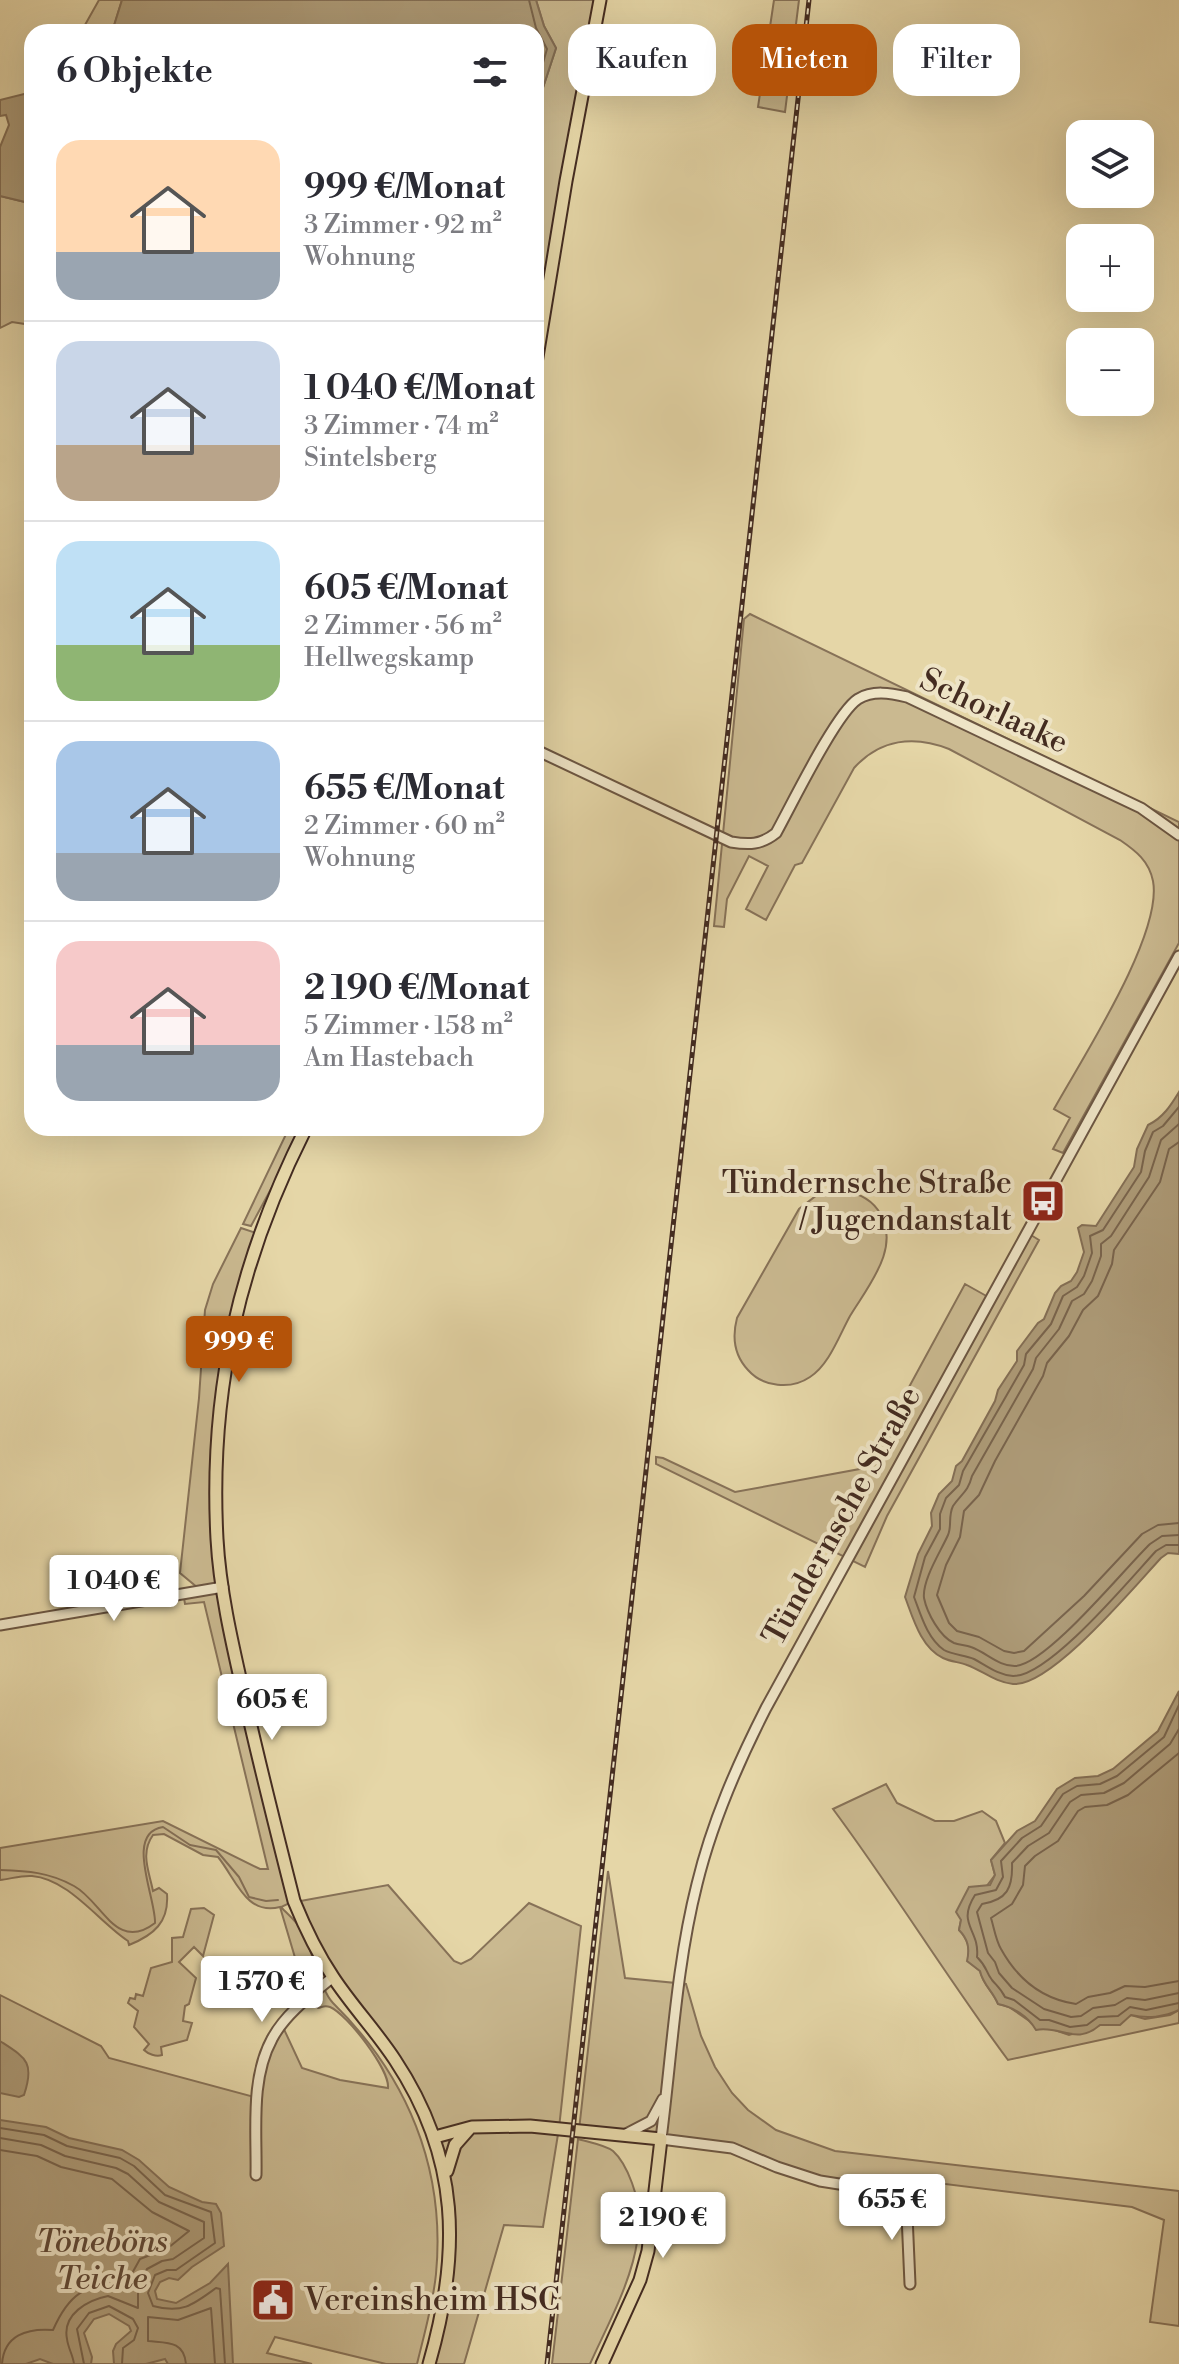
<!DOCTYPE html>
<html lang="de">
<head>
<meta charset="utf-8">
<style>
  body { margin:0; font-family:"Libre Bodoni",serif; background:#f7f7f7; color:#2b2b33; height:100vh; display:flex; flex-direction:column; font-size:30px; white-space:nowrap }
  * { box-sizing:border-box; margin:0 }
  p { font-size:26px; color:#7c7c81 }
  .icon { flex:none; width:44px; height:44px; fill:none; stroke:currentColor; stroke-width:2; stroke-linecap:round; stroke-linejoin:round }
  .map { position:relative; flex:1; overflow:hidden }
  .details { position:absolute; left:24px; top:24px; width:520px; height:1112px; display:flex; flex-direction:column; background:#fff; border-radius:24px; box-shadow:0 8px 32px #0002 }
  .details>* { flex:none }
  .hud { position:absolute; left:568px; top:24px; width:490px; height:72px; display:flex; gap:16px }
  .fabs { position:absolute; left:1066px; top:120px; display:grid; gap:16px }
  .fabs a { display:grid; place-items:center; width:88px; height:88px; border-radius:16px; background:#fff; box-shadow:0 8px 32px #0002; font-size:40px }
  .price { position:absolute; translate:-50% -68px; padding:0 18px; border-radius:8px; background:#fff; color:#222; font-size:26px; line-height:52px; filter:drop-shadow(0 2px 4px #0008) }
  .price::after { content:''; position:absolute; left:50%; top:48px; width:24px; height:18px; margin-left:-12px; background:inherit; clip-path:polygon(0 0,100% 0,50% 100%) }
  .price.on { background:#b45309; color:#fff }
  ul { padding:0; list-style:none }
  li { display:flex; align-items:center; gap:24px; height:200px; padding:0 32px }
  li+li { border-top:2px solid #e1e1e2 }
  li span { display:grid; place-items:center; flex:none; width:224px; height:160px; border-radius:24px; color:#555 }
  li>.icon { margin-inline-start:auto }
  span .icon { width:96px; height:96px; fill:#fffc; stroke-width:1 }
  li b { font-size:34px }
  h2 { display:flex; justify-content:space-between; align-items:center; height:96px; padding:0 32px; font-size:34px }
  .pill { padding:0 28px; border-radius:24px; background:#fff; box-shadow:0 8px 32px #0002; font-size:28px; line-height:72px }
  .pill.on { background:#b45309; color:#fff }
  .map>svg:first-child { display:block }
  .green { fill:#cab990; stroke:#877258; stroke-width:2 }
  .water { fill:#ae9c79; stroke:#846f56; stroke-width:2 }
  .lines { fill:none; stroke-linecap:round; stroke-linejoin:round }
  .shore { stroke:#79644d; stroke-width:2 }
  .stream { stroke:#846f56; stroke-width:2 }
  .minor-casing { stroke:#6c5642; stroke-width:13 }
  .major-casing { stroke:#442c21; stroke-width:15 }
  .minor { stroke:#eee4c6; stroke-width:9 }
  .major { stroke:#e5d6a7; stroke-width:11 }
  .rail-casing { stroke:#442c21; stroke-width:5 }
  .rail { stroke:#eee4c6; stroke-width:2; stroke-dasharray:6; stroke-linecap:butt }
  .labels { text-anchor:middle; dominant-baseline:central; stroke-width:8; stroke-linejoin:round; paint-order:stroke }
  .street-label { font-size:32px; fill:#442c21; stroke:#eee4c6 }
  .poi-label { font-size:32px; fill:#442c21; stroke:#eee4c6; text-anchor:end }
  .park-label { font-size:32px; font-style:italic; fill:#5f4837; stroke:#eee4c6 }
</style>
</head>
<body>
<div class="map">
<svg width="1179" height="2364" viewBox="0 0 1179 2364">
  <rect width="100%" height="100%" fill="#e5d6a7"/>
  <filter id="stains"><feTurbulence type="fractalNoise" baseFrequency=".0025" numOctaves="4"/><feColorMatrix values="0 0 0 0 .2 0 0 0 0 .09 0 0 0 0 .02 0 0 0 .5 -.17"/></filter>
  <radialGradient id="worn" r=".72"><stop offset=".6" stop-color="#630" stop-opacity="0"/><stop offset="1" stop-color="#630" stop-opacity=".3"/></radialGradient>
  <path class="green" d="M 99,0 L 122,0 L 112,32 L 81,32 Z
    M 536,0 L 600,0 L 536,363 L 536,109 L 556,48 L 544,26 Z
    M 774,0 L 799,0 L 785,112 L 758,107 Z
    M 0,196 L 29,203 L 32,207 L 32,327 L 31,325 L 12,322 L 0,328 Z
    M 750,614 L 1179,822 L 1179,943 L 1063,1153 L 1053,1149 L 1070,1118 L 1054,1109 C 1081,1060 1163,935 1153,881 C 1149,861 1136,851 1120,840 L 949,749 C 914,735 880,739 854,768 L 802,863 L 795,865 L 766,920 L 746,909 L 768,866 L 749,856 L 727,899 L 724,927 L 714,926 L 744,619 Z
    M 289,1128 L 304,1128 L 251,1226 L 243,1224 Z
    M 835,1190 C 853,1191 868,1196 878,1210 C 903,1246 868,1286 850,1316 C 839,1336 829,1365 810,1377 C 791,1390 763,1387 748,1370 C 734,1355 732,1337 737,1318 L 799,1209 L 817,1195 Z
    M 241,1228 L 259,1234 L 238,1303 L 215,1463 L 223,1587 L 294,1901 L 281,1907 C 287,1914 297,1921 301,1930 C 312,1947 320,1990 333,2003 C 407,2076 446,2168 436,2274 C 433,2304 424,2335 417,2364 L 386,2364 L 275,2337 L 267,2353 L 312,2364 L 0,2364 L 0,1995 L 101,2046 L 109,2058 L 258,2098 L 260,2075 L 282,2025 L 302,2068 L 340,2080 L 388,2088 C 390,2070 347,2014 330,2007 C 324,2005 323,2007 318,2008 L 298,1989 L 296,1961 L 280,1907 C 246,1916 236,1879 218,1857 L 203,1855 L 164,1834 L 153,1835 C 140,1853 149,1871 153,1891 L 159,1888 L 167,1894 C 169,1922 154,1935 129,1945 L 128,1941 C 99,1922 69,1879 32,1876 C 22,1875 10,1879 0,1880 L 0,1848 L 163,1821 L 260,1869 L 268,1869 L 204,1602 L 185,1604 L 184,1598 L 198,1588 L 180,1573 L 199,1398 L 205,1310 L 213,1284 Z
    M 1026,1232 L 1039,1240 L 887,1516 L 865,1567 L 656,1464 L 656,1457 L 663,1458 L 735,1492 L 865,1468 L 965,1284 L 990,1298 Z
    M 886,1784 L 897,1803 L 935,1821 L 954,1821 L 982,1811 L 996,1821 L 1005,1843 L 991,1860 L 995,1875 L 961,1920 L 959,1930 C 968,1939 970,1948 968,1961 L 980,1971 C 983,1985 993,1991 998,2004 L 1009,2007 L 1031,2022 L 1069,2035 L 1131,2015 L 1145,2019 L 1170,2015 L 1179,2010 L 1179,2023 L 1008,2060 C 947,1978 894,1891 833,1809 Z
    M 608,1871 L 625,1978 L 686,1984 L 701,2036 L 715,2067 L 732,2093 L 748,2110 L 776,2130 L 835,2151 L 1179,2191 L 1179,2326 L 1150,2322 L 1164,2220 L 1132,2207 L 897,2178 L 890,2191 L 820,2180 L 732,2148 L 579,2130 Z
    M 388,1885 L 454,1961 L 461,1964 L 471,1959 L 529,1903 L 581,1926 L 559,2128 L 543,2227 L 504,2225 L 464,2364 L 430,2364 L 438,2329 L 450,2206 L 417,2094 L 333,1977 L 295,1902 Z
    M 204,1908 L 214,1915 L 203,1956 L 194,1947 L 179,1962 L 196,1978 L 189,2004 L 185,2006 L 183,2021 L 192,2023 L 187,2040 L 161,2047 L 162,2055 C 156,2057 148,2054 144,2050 L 149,2044 L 134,2027 L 138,2011 L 128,2003 L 130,1998 L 135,1999 L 136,1994 L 143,1996 L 151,1968 L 172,1962 L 172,1938 L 183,1937 L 191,1909 Z
    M 578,2139 C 588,2142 605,2145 613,2151 C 622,2159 628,2172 632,2183 C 655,2243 614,2310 590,2364 L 552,2364 Z"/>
  <path class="water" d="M 122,0 L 536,0 L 544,26 L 556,48 L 536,109 L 536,32 L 112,32 Z
    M 32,92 L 32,207 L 29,203 L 0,196 L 0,147 L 9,125 L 6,115 L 0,116 L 0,100 Z
    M 1179,1092 L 1179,1554 L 1168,1553 L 1161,1558 C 1134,1587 1051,1687 1013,1684 C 995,1682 983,1671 967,1665 C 960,1662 951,1662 943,1658 C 921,1648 913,1618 905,1597 L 918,1554 L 932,1526 L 931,1513 L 939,1494 L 952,1481 L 956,1466 L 962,1461 L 995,1401 L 998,1390 L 1017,1361 L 1017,1351 L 1038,1323 L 1044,1319 L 1055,1293 L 1061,1286 L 1071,1281 L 1077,1272 L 1084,1252 L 1078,1228 L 1082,1225 L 1096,1226 L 1134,1167 L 1137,1149 L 1148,1125 C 1163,1118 1171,1105 1179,1092 Z
    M 1179,1691 L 1179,2010 C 1165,2017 1147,2019 1131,2015 L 1120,2025 L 1100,2025 C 1076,2046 1061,2025 1036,2030 C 1028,2016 1013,2007 998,2004 C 993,1991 983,1985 980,1971 L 967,1961 C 970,1948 968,1939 959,1930 L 961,1920 L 956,1912 L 969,1887 L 990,1885 L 995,1875 L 991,1860 L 1017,1831 L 1035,1821 L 1057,1789 L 1075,1778 L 1098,1776 L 1113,1769 L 1158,1731 Z
    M 0,2041 C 26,2058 35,2062 24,2095 L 19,2097 L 0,2093 Z
    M 0,2120 L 46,2127 L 69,2138 L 122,2150 L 139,2160 L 169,2187 L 202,2202 L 216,2204 L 221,2213 L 224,2246 L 192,2267 L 178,2280 L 169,2278 L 160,2282 L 155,2291 L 157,2299 L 176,2303 L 210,2283 L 228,2264 L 233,2364 L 168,2364 L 165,2359 L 146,2364 L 114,2364 L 113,2351 L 116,2344 L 131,2331 L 129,2326 L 109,2314 L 94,2319 L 84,2333 L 92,2357 L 91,2364 L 53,2364 L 40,2359 L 26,2364 L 0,2364 Z"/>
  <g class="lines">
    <path class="shore" d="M 529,0 L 536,28 L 547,49 L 536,87
      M 1179,1107 L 1163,1126 L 1153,1132 L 1145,1151 L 1141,1172 L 1103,1230 L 1090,1236 L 1092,1253 L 1084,1276 L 1077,1287 L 1063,1296 L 1051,1324 L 1026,1354 L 1024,1365 L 963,1471 L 959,1485 L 946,1498 L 940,1514 L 940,1529 L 925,1557 L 914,1597 C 921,1615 927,1638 944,1650 C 953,1655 965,1655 974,1659 C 987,1666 998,1675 1013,1676 C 1049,1677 1130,1579 1156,1551 L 1166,1545 L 1179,1545
      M 1179,1124 L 1161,1140 L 1149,1177 L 1111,1236 L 1101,1244 L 1101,1256 L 1092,1281 L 1084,1294 L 1072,1301 L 1059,1329 L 1036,1358 L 1033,1369 L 972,1476 C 968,1492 961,1494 953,1506 C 948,1516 952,1526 948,1535 C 941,1551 922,1580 924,1598 C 927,1613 940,1637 954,1643 C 959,1645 966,1645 971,1647 C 986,1652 999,1667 1016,1666 C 1048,1663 1124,1569 1150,1544 L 1162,1536 L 1179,1535
      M 1179,1142 L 1169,1149 L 1160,1182 L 1114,1250 L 1112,1264 L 1098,1296 L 1083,1310 L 1069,1336 L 1047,1363 L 1043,1376 L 995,1461 L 979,1495 L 964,1511 L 960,1537 L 946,1565 L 937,1595 L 949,1623 L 957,1631 L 979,1637 L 1004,1651 L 1014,1653 L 1024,1651 L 1084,1596 L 1142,1534 L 1158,1525 L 1179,1523
      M 1179,1705 L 1164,1737 L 1117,1776 L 1100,1784 L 1077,1786 L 1063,1794 L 1041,1826 L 1022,1838 L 1001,1861 L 1003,1877 L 996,1890 L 975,1895 C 956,1925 980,1929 977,1957 C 988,1968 985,1971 992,1980 C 997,1986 1001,1989 1005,1997 L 1014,2000 L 1040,2020 L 1049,2020 L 1070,2027 L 1087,2025 L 1098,2017 L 1118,2016 L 1130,2007 L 1146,2010 L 1179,2003
      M 1179,1729 L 1170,1744 L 1124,1783 L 1104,1793 L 1081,1795 L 1070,1802 L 1049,1833 L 1028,1846 L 1012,1863 C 1013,1888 1007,1900 982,1904 L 977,1912 L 988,1953 L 995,1962 L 999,1973 L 1012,1988 L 1044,2009 L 1071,2017 L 1081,2016 L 1093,2008 L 1115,2005 L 1127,1998 L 1145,2000 L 1179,1993
      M 1179,1753 L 1128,1795 L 1107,1805 L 1085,1807 L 1078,1811 L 1058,1841 L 1035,1856 L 1025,1866 L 1023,1885 L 1012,1904 L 991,1918 C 994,1928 996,1941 1001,1949 C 1017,1978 1042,1999 1076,2004 L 1088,1997 L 1110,1993 L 1125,1986 L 1145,1987 L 1179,1981
      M 0,2128 L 44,2135 L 67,2146 L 120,2158 L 134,2166 L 165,2195 L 211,2212 L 215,2243 L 176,2270 L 167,2270 L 155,2275 L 148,2293 L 153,2306 C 182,2314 193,2305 216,2288 L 220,2289 L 225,2364
      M 0,2138 L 41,2145 L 65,2156 L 116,2168 L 128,2174 L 159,2202 L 204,2222 L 204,2238 L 173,2259 L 162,2261 L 147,2269 L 138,2288 L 138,2308 L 108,2296 C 88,2300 62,2314 67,2339 C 68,2348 73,2355 74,2364
      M 0,2150 L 37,2156 L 61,2167 L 112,2179 L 152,2212 L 189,2231 L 168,2248 L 140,2259 L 125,2286 C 85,2281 68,2296 53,2330 C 27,2328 4,2335 2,2364
      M 84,2364 L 77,2329 L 89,2313 L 109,2306 L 133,2319 L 138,2328 L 134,2340 L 123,2348 L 122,2364
      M 186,2364 C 184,2340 166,2343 148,2341 L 148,2317 L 178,2320 L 211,2308 L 215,2364"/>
    <path class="stream" d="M 0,1870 C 27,1871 49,1872 74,1886 C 102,1901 116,1953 155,1923 C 156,1898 124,1833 163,1827 L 190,1845 L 216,1850 L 239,1877 L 249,1897 L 266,1901 L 278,1900"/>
    <g class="minor-casing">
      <path id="minor" d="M 536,750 L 731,842 C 749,845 761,845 776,833 C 791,806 836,713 858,699 C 873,690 890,693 907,697 L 1141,808 L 1179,835
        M 0,1625 L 223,1587
        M 626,2134 L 651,2121 L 663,2099
        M 256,2175 C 257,2132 250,2079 272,2039 C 285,2014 311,1995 333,1977
        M 910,2284 L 907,2215 L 901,2201 L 890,2192 L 820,2181 L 777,2167 L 732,2148 L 661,2139 C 672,2054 676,1967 697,1884 C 712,1822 737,1765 766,1708 L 1179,956"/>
    </g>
    <g class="major-casing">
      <path id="major" d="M 536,363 L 566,181 L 600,0
        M 306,1128 C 239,1261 209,1390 217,1539 C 220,1593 233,1647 245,1700 C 260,1767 277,1834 294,1901 C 305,1928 317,1953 333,1977 C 352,2006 376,2031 395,2060 C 460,2158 461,2253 429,2364
        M 435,2137 L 472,2127 L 530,2126 L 661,2139 L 648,2251 L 640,2280 L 602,2364
        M 447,2171 L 455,2145 L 470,2128"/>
    </g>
    <use href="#minor" class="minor"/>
    <use href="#major" class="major"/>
    <g class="rail-casing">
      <path id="rail" d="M 547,2364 L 809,0"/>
    </g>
    <use href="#rail" class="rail"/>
  </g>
  <defs>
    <g id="bus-square" transform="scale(2.3)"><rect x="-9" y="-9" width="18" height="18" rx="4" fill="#8f2418" stroke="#eee4c6"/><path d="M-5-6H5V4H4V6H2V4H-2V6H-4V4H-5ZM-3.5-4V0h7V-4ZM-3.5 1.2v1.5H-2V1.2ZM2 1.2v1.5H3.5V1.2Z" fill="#fff"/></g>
    <g id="civic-square" transform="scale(2.3)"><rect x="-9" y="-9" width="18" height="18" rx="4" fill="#8f2418" stroke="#eee4c6"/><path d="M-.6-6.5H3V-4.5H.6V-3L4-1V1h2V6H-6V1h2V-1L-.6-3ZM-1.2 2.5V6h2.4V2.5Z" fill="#fff"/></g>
  </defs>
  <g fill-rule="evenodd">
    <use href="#bus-square" x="1043" y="1201"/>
    <use href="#civic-square" x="273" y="2300"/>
  </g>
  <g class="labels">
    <g class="street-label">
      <text transform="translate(994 711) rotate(25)">Schorlaake</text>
      <text transform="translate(842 1516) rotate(-61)">Tündernsche Straße</text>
    </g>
    <g class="poi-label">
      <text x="1012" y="1183">Tündernsche Straße<tspan x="1012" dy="37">/ Jugendanstalt</tspan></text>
      <text x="304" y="2300" text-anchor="start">Vereinsheim HSC</text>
    </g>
    <g class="park-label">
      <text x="102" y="2242">Töneböns<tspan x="102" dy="37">Teiche</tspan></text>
    </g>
  </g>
  <rect width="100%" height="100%" filter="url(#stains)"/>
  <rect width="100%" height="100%" fill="url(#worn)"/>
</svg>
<div class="fabs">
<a><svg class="icon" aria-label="layers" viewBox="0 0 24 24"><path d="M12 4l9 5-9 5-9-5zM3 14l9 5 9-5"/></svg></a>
<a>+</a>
<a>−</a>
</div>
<b class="price on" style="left:239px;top:1384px">999 €</b>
<b class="price" style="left:114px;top:1623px">1 040 €</b>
<b class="price" style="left:272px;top:1742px">605 €</b>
<b class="price" style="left:262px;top:2024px">1 570 €</b>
<b class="price" style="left:892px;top:2242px">655 €</b>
<b class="price" style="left:663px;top:2260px">2 190 €</b>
<div class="hud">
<a class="pill">Kaufen</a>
<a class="pill on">Mieten</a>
<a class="pill">Filter</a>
</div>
<section class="details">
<h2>6 Objekte<svg class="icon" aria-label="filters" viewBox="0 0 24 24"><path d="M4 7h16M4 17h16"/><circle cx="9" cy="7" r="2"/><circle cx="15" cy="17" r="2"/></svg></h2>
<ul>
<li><span style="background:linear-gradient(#ffd9b3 70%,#9aa5b1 0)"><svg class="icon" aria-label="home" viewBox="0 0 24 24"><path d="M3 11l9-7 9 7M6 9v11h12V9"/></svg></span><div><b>999 €/Monat</b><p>3 Zimmer · 92 m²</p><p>Wohnung</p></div></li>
<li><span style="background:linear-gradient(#c9d6e8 65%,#b9a48a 0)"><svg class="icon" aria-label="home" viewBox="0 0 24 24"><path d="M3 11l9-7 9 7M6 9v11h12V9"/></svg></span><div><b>1 040 €/Monat</b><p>3 Zimmer · 74 m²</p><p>Sintelsberg</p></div></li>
<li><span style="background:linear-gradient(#bfe0f5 65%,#8fb573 0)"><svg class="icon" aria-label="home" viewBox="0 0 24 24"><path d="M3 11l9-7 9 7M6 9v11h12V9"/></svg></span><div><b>605 €/Monat</b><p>2 Zimmer · 56 m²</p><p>Hellwegskamp</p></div></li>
<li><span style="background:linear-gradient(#a9c7e8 70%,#9aa5b1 0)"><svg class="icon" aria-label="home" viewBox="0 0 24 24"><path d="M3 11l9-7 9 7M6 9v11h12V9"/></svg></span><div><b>655 €/Monat</b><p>2 Zimmer · 60 m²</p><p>Wohnung</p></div></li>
<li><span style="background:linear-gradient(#f6c9c9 65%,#9aa5b1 0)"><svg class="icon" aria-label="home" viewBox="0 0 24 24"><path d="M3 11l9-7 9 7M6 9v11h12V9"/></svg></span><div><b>2 190 €/Monat</b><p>5 Zimmer · 158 m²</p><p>Am Hastebach</p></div></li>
</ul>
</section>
</div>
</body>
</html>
